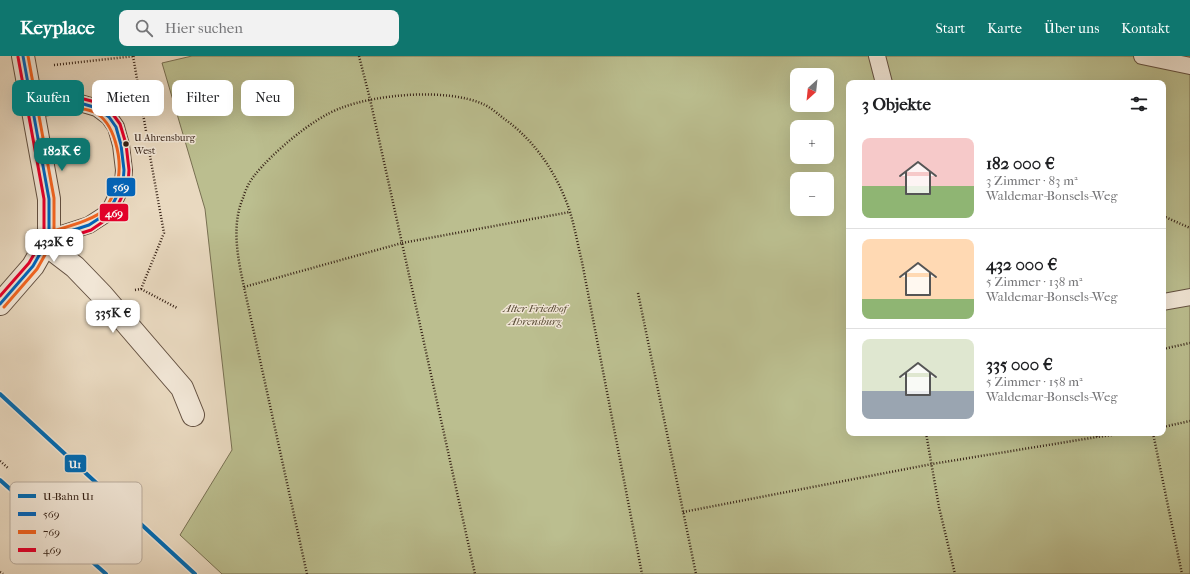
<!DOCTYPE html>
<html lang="de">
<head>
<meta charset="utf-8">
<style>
  body { margin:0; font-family:"IM FELL French Canon",serif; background:#f2f2f2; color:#202124; height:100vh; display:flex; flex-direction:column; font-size:15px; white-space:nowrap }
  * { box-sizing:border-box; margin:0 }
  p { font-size:13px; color:#757577 }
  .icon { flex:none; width:22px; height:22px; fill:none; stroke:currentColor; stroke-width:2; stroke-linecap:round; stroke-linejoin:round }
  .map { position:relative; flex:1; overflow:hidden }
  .sheet { position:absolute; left:846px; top:24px; width:320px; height:356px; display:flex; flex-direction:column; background:#fff; border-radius:8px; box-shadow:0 4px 16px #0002 }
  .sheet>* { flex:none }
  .hud { position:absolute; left:12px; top:24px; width:380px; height:36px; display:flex; gap:8px }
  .needle { width:26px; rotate:207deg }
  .buttons { position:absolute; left:790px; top:12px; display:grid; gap:8px }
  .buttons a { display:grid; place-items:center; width:44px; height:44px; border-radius:8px; background:#fff; box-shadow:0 4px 16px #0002; font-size:20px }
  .price { position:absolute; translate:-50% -34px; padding:0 9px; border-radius:8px; background:#fff; color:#222; font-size:13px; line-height:26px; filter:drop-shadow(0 1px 2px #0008) }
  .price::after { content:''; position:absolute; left:50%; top:24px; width:12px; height:9px; margin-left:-6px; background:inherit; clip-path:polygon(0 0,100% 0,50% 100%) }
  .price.on { background:#0f766e; color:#fff }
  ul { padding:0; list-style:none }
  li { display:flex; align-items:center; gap:12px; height:100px; padding:0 16px }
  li+li { border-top:1px solid #e0e0e0 }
  li span { display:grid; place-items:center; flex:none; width:112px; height:80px; border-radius:8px; color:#555 }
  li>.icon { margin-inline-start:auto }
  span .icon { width:48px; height:48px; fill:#fffc; stroke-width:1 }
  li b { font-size:17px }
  h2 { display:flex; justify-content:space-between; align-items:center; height:48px; padding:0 16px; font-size:17px }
  .chip { padding:0 14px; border-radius:8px; background:#fff; box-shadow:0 4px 16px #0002; font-size:14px; line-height:36px }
  .chip.on { background:#0f766e; color:#fff }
  header { display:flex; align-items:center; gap:24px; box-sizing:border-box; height:56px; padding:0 20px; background:#0f766e; color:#fff }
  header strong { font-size:19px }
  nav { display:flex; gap:22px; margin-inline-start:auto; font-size:14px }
  .search { width:280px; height:36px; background:#f2f2f2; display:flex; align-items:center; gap:10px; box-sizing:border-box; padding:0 14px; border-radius:8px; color:#757577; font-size:15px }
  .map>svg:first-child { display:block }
  .green { fill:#bbbe8f; stroke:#787052; fill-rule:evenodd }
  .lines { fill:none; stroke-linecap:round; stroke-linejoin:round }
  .lane-casing { stroke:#635040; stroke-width:18 }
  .street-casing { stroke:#635040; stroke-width:24 }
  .path { stroke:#362216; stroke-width:2.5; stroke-dasharray:1 2; stroke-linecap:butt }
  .lane { stroke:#f1e6d6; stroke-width:16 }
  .street { stroke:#f1e6d6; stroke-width:22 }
  .bus-1-casing { stroke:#f1e6d6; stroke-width:6 }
  .bus-2-casing { stroke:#f1e6d6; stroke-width:6 }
  .bus-3-casing { stroke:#f1e6d6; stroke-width:6 }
  .bus-1 { stroke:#0065bd; stroke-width:3 }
  .bus-2 { stroke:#f26522; stroke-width:3 }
  .bus-3 { stroke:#e4002b; stroke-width:3 }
  .metro-1-casing { stroke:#f1e6d6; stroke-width:7 }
  .metro-1 { stroke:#006ab3; stroke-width:4 }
  .bus-dot { fill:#362216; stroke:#f1e6d6; stroke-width:1.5 }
  .labels { text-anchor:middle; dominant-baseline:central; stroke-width:3; stroke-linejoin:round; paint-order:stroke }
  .bus-label { font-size:10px; fill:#362216; stroke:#f1e6d6; text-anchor:start }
  .park-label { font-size:11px; font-style:italic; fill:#574934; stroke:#f1e6d6 }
  .key { fill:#f1e6d6; stroke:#b9ab9c; stroke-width:1 }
  .key-label { font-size:11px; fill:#362216 }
  .line-badge { stroke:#f1e6d6; stroke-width:1.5 }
  .badge-label { font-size:11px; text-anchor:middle; font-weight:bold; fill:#fff }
</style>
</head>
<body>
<header>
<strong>Keyplace</strong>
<div class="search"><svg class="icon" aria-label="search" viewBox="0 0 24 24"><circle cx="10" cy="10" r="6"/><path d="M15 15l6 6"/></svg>Hier suchen</div>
<nav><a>Start</a><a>Karte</a><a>Über uns</a><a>Kontakt</a></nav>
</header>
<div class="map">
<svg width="1190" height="518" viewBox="0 0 1190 518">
  <rect width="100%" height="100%" fill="#e9d9c0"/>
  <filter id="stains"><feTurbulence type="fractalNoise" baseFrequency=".005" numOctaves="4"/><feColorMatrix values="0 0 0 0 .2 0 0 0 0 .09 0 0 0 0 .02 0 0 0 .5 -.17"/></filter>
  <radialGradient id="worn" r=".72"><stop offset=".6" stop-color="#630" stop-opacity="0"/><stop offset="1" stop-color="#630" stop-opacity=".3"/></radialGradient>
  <path class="green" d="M 192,0 L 1190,0 L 1190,518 L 222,518 L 180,479 L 232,394 L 205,153 L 162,7 ZM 797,19 L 827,19 L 827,49 L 797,49 ZM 849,27 L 1163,27 L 1163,377 L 849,377 ZM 797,71 L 827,71 L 827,101 L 797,101 ZM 797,123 L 827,123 L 827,153 L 797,153 Z"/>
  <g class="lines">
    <g class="lane-casing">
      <path id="lane" d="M 877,0 L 884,27
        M 1142,0 L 1190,10
        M 33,53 L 80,47 L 97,52 L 109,61 L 116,71 L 121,89 L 124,114 L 123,127 L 109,156 L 89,169 L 49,182
        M 1163,246 L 1190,241"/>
    </g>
    <g class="street-casing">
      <path id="street" d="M 45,188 L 75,211 L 102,239 L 182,332 L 193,359
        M 0,248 L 33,210 L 49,182 L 49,143 L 23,0"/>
    </g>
    <path class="path" d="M 133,0 L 146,75
      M 359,0 L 370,43 L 402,187 L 570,156
      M 54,9 L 135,0
      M 1163,160 L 1190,172
      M 244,231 C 238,203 231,170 243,142 C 245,135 249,126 254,120 C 272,97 313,62 341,52 C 377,38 447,32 483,48 C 490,51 497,57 503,62 C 535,84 558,119 570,156 C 575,172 578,190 582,206 L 642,518
      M 141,233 L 177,252
      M 135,234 L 141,233 L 164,177 L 150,100
      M 638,237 L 696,518
      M 1163,293 L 1190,287
      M 1163,371 L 1190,365
      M 926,377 L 939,451 L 955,518
      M 1096,377 L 1097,381 L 1128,377
      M 1153,377 L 1182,518
      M 0,405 L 9,413
      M 683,456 L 932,408 L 1097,381
      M 0,516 L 3,518
      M 307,518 L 244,231 L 402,187 L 475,518"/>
    <use href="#lane" class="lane"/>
    <use href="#street" class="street"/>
    <g class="bus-1-casing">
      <path id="bus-1" d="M 33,53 L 80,47 L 97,52 L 109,61 L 116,71 L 121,89 L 124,114 L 123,127 L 109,156 L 89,169 L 49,182
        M 0,248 L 33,210 L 49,182 L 49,143 L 23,0"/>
    </g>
    <g class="bus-2-casing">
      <path id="bus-2" d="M 34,58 C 53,56 76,48 94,56 C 115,66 122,103 118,124 C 117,132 110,145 106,152 C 96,164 62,172 47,177
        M 4,251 L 37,213 L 54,183 L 54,142 L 28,0"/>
    </g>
    <g class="bus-3-casing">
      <path id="bus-3" d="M 32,48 L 80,42 L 99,47 L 112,57 L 120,68 L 126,88 L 129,114 L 128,128 L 113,159 L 91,174 L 51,187
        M 0,240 L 29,207 L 44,181 L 44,143 L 18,1"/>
    </g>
    <use href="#bus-1" class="bus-1"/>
    <use href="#bus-2" class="bus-2"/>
    <use href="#bus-3" class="bus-3"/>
    <g class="metro-1-casing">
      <path id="metro-1" d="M 0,338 L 195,518
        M 0,424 L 106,518"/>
    </g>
    <use href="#metro-1" class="metro-1"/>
  </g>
  <circle class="bus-dot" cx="126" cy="88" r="3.5"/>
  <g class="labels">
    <g class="bus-label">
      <text x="134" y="82">U Ahrensburg<tspan x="134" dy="13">West</tspan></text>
    </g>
    <g class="park-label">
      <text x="535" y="252">Alter Friedhof<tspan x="535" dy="13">Ahrensburg</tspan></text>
    </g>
  </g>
  <rect x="10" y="426" width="132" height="82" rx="6" class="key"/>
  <rect x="18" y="438" width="18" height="4" fill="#006ab3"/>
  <rect x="18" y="456" width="18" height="4" fill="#0065bd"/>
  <rect x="18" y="474" width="18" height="4" fill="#f26522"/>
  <rect x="18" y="492" width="18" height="4" fill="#e4002b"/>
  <g class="key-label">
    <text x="43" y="444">U-Bahn U1</text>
    <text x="43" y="462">569</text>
    <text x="43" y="480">769</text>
    <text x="43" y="498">469</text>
  </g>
  <g class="line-badge">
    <rect x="106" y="121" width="30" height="20" rx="4" fill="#0065bd"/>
    <rect x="99" y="147" width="30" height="19" rx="4" fill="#e4002b"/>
    <rect x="64" y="398" width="23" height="19" rx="4" fill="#006ab3"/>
  </g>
  <g class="badge-label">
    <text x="121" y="135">569</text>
    <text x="114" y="161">469</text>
    <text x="75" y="412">U1</text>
  </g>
  <rect width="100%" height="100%" filter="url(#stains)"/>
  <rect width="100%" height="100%" fill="url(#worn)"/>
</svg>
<div class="buttons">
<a><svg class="needle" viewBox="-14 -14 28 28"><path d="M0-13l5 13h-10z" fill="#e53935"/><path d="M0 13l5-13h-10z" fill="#757577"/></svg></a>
<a>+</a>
<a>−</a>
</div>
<b class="price on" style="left:62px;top:116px">182K €</b>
<b class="price" style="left:54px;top:207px">432K €</b>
<b class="price" style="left:113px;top:278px">335K €</b>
<div class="hud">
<a class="chip on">Kaufen</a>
<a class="chip">Mieten</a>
<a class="chip">Filter</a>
<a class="chip">Neu</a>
</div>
<section class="sheet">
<h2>3 Objekte<svg class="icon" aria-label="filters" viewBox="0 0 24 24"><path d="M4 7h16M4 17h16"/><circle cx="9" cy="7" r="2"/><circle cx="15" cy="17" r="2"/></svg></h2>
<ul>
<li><span style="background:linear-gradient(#f6c9c9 60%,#8fb573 0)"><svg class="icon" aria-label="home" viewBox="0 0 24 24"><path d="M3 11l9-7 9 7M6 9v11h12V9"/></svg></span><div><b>182 000 €</b><p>3 Zimmer · 83 m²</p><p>Waldemar-Bonsels-Weg</p></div></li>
<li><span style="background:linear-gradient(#ffd9b3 75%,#8fb573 0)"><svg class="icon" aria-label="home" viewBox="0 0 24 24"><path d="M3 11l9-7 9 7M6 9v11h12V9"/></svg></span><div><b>432 000 €</b><p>5 Zimmer · 138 m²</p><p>Waldemar-Bonsels-Weg</p></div></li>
<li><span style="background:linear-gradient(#dfe7d0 65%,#9aa5b1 0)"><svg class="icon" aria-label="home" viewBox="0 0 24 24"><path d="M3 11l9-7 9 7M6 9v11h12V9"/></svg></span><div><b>335 000 €</b><p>5 Zimmer · 158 m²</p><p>Waldemar-Bonsels-Weg</p></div></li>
</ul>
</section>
</div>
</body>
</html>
